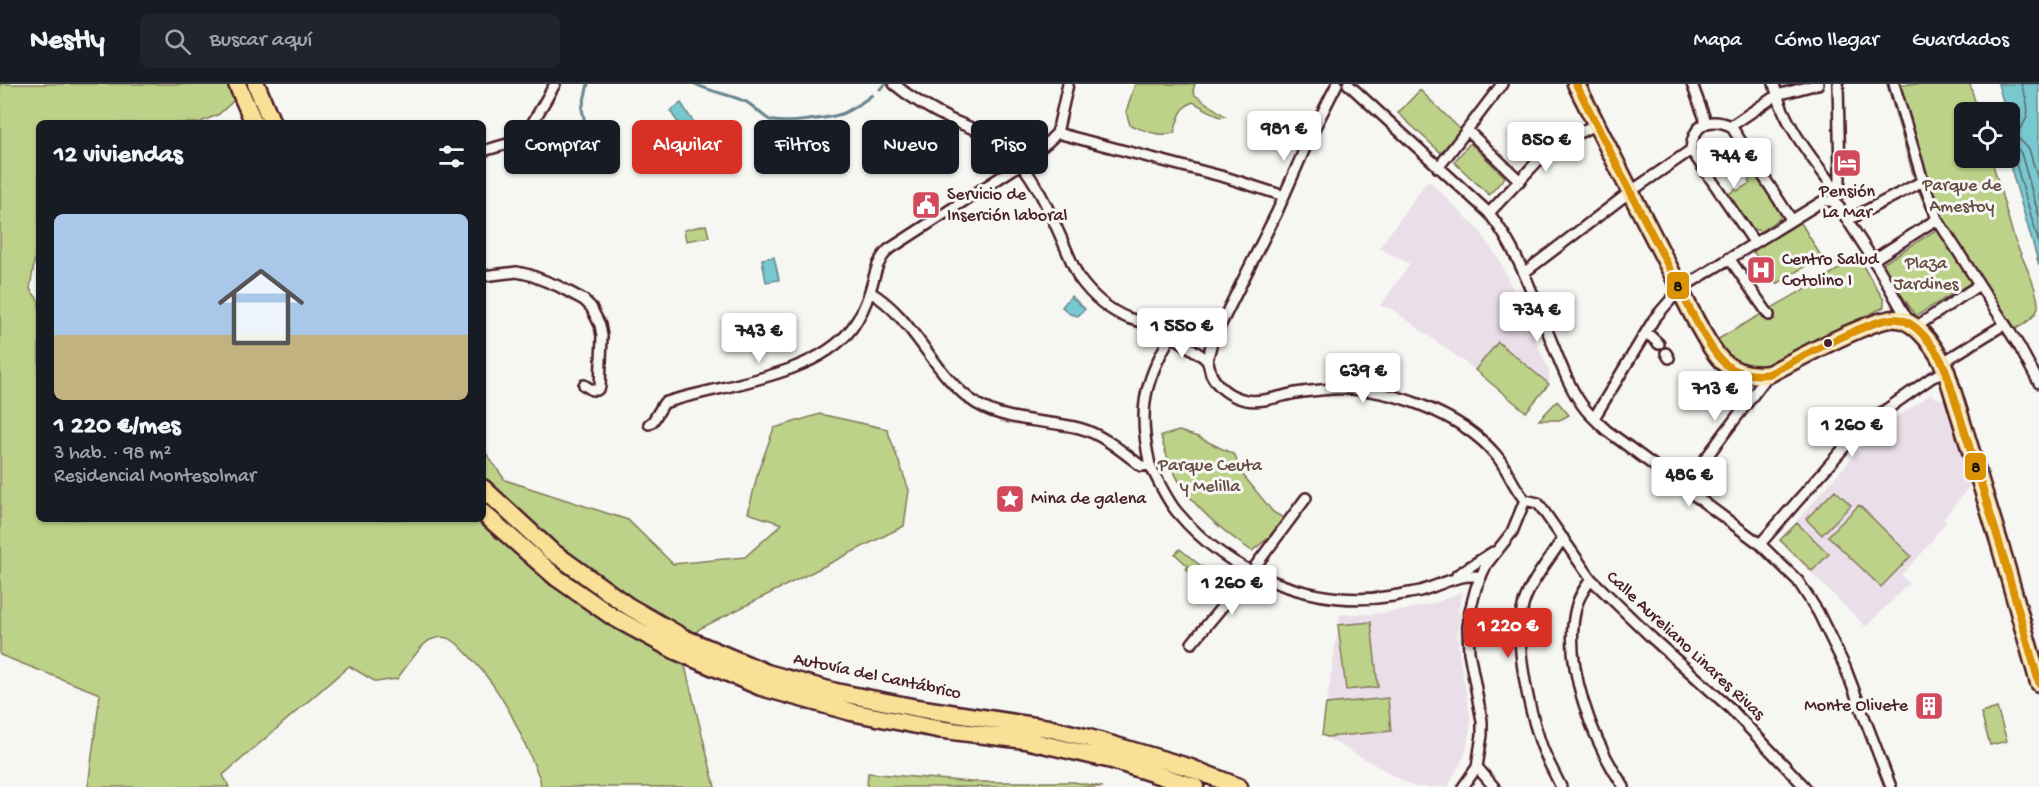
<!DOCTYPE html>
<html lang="es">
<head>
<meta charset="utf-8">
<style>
  body { margin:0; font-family:"Gochi Hand",sans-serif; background:#20242c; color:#f1f3f6; height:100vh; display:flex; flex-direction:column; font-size:22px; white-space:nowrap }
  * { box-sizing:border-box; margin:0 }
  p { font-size:20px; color:#9ea1a6 }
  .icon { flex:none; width:33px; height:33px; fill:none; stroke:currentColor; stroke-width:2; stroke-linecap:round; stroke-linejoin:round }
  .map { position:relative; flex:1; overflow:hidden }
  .side { position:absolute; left:36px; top:36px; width:450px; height:402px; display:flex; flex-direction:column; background:#171b24; border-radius:9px; box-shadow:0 2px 4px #0004 }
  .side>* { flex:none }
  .banner { position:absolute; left:504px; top:36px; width:570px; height:54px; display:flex; gap:12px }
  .fabs { position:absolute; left:1954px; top:18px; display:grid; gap:12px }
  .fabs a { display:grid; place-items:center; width:66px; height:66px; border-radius:9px; background:#171b24; box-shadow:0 2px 4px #0004; font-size:30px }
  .price { position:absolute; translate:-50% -51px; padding:0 14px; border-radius:6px; background:#fff; color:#222; font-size:20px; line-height:39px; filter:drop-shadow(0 2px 3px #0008) }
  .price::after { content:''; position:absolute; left:50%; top:36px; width:18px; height:14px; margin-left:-9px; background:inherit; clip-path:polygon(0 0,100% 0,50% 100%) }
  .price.on { background:#d93025; color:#fff }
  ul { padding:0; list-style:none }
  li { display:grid; align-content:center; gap:12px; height:318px; padding:0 18px }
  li+li { border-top:2px solid #363941 }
  li span { display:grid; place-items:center; height:186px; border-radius:9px; color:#555 }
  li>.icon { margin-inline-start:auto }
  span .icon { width:108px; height:108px; fill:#fffc; stroke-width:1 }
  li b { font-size:26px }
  h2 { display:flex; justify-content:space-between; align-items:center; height:72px; padding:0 18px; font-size:26px }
  .chip { padding:0 21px; border-radius:9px; background:#171b24; box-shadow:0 2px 4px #0004; font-size:21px; line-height:54px }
  .chip.on { background:#d93025; color:#fff }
  header { display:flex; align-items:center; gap:36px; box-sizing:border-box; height:84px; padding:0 30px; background:#171b24; border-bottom:2px solid #363941 }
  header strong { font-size:28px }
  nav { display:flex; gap:33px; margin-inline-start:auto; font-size:21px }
  .search { width:420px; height:54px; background:#20242c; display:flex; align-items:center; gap:15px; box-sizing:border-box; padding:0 21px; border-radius:9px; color:#9ea1a6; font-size:22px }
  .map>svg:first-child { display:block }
  .built { fill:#eadfe9 }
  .green { fill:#bcd288; stroke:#83785a; stroke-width:1.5 }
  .water { fill:#78c9cf; stroke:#66858d; stroke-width:1.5 }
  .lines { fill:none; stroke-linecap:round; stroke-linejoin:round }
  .shore { stroke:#5c636d; stroke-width:1.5 }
  .stream { stroke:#66858d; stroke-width:3 }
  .street-casing { stroke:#4a1f2b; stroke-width:14 }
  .highway-casing { stroke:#4a1f2b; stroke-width:21 }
  .street { stroke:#f6f6f2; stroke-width:9 }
  .highway { stroke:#fadf96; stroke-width:16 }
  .bus-1-casing { stroke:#f6f6f2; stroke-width:12 }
  .bus-1 { stroke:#dd9206; stroke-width:8 }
  .bus-dot { fill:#4a1f2b; stroke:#f6f6f2; stroke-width:2 }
  .labels { text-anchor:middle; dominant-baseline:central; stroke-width:6; stroke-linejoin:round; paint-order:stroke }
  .park-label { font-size:18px; fill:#664c42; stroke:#f6f6f2 }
  .poi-label { font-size:18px; fill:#4a1f2b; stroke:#f6f6f2; text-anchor:start }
  .street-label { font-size:18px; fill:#4a1f2b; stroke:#f6f6f2 }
  .line-badge { stroke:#f6f6f2; stroke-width:2 }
  .pale-badge-label { font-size:16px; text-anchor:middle; font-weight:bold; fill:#111 }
</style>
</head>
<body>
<header>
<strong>Nestly</strong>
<div class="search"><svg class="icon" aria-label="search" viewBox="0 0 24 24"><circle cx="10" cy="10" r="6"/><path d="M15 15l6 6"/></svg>Buscar aquí</div>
<nav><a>Mapa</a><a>Cómo llegar</a><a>Guardados</a></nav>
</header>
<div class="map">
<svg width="2039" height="703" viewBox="0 0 2039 703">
  <rect width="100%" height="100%" fill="#f6f6f2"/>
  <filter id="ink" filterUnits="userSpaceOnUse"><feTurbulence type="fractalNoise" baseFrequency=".0167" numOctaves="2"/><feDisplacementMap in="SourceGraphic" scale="12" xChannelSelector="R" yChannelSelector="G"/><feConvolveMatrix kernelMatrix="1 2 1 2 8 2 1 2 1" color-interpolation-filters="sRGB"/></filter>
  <g filter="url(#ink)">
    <path class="built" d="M 1428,96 L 1479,146 L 1499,175 L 1549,287 L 1549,300 L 1526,328 L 1475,286 L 1392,225 L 1380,222 L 1410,180 L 1379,164 Z
      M 1931,310 L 1936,314 L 1946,316 L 1970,402 L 1944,434 L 1946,438 L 1922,469 L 1901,491 L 1909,499 L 1866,543 L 1779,457 L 1875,348 Z
      M 1463,507 L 1458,526 L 1457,557 L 1471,638 L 1466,668 L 1448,703 L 1414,703 L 1322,651 L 1340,530 L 1371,530 L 1406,526 L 1437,518 Z"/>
    <path class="green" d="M 0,0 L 252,0 L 219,30 L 199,39 L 39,39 L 39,162 L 36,166 L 30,205 L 39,217 L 39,435 L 483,435 L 483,365 L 505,396 L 628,436 L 673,480 L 745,473 L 782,440 L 748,429 L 758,388 L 774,344 L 820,330 L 887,345 L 909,406 L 904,442 L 699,545 L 688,559 L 683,574 L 715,703 L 541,703 L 540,695 C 520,648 507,613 472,575 C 459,562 451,547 430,556 C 421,560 404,586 397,595 L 376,598 L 349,582 L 223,691 L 229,703 L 88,703 L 100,610 L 0,571 Z
      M 1135,0 L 1195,0 L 1193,7 L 1195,11 L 1225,32 L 1220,33 L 1193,18 C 1180,23 1178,36 1174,49 C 1158,53 1146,47 1130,41 L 1126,28 Z
      M 1887,0 L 1970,0 L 1978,28 L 1965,28 L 1965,74 L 1991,74 C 1999,100 2006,127 2014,154 C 2020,170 2039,206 2038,223 C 2036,233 2024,240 2016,245 L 1980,193 L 1916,232 L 1881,181 L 1936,146 L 1916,101 Z
      M 1420,6 L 1461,46 L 1441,69 L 1398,29 Z
      M 1470,59 L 1505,93 L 1489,111 L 1454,78 Z
      M 1756,91 L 1781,126 L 1780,134 L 1761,147 L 1752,145 L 1728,111 L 1735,105 L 1737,107 L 1750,99 L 1748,96 Z
      M 1798,134 L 1821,172 L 1777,200 L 1749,162 Z
      M 706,141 L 709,153 L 686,157 L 684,146 Z
      M 1858,174 L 1884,216 L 1884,223 L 1764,284 C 1743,285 1727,274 1715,257 Z
      M 1498,258 L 1549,300 L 1526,328 L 1475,286 Z
      M 1557,317 L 1569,331 L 1560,336 L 1539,336 Z
      M 1179,347 L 1198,353 L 1235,371 L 1239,386 L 1273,428 L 1289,437 L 1252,467 C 1208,437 1173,406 1161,352 Z
      M 1835,406 L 1851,421 L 1822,451 L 1806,435 Z
      M 1859,421 L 1911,472 L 1881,503 L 1828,452 Z
      M 1797,439 L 1829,470 L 1812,487 L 1780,456 Z
      M 1180,465 L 1211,490 L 1228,500 L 1219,513 L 1204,504 L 1206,500 L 1186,485 L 1188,482 L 1175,470 Z
      M 1371,538 L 1378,603 L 1346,606 L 1338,541 Z
      M 1388,614 L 1391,647 L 1327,653 L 1322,651 L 1326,620 Z
      M 1997,624 L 2007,657 L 1990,661 L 1981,629 Z
      M 868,689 L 971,698 L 1073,698 L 1103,703 L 867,703 Z"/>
    <path class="water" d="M 1998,0 L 2039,0 L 2039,181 L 2008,74 L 2010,74 L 2010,28 L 2006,28 Z
      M 681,19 L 694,39 L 683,46 L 670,27 Z
      M 774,173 L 779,196 L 766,198 L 762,175 Z
      M 1071,212 L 1085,225 L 1078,232 L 1070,230 L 1062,223 Z"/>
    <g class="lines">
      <path class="shore" d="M 2021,0 C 2025,12 2032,27 2024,39 C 2022,44 2017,47 2015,51 L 2029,65 L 2039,99
        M 2010,60 L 2016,63 L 2021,69 L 2039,132
        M 2010,68 L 2014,73 L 2039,159"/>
      <path class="stream" d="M 588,0 L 582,25 L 592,70 L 591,77
        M 695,0 C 711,8 728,10 744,17 C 754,21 760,31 770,36 C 782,41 832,34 844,29 C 854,24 863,18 872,11
        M 880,5 L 886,0"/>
      <g class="street-casing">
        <path id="street" d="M 894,0 C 912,15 931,26 952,36 C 966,42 981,47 994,55 C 1037,81 1058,151 1079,194 C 1092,212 1108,226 1128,234 C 1137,237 1146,239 1154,242 C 1166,247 1179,256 1189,263 C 1194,267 1204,272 1207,277 C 1209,280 1210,286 1211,290 C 1218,304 1231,313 1246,316 C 1262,319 1280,312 1296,309 C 1308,307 1320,306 1332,305 C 1386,302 1461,329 1496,371 C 1508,385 1513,403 1525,416
          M 1348,0 L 1489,129 C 1520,169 1534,215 1553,261 C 1562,283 1571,308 1586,326 C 1592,333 1599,339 1606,346 L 1760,460 L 1798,497 L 1818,528 L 1845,583 L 1891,703
          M 1692,0 L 1706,38
          M 1774,0 C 1784,42 1813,75 1838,109
          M 1838,0 L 1840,95 L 1838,112
          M 1894,0 L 1923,97 L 1937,135 L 2019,262 L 2039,299
          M 1731,42 L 1791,135
          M 1731,42 L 1777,11 L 1818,0
          M 1467,46 L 1520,97
          M 1057,49 L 1228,94 L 1284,112
          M 1691,66 L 1754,158
          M 1691,66 C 1693,41 1708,32 1731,42
          M 483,67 L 514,58 L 525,52 L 555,0
          M 1438,84 L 1502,0
          M 1489,129 L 1549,65 L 1596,40
          M 1848,136 L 1923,97
          M 1729,174 L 1769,231
          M 1873,176 L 1937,135
          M 1525,188 L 1630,108 L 1691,66
          M 483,192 L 517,188 L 530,191 L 558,202 L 584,216 L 591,223 L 600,241 L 602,252 L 600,303 L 597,306 L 592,306 L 584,301
          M 870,208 C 915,234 933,292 977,320 C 1007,338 1046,336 1079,344 C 1102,350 1123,368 1141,382 L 1150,381 C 1158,396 1166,415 1177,428 C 1229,490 1313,525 1393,512 C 1402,510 1411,509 1420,507 C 1439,502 1461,488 1481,493
          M 1914,244 L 1979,201
          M 1646,248 L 1659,260
          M 1666,269 L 1669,274
          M 1207,277 L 1212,258 L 1277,128 L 1309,55 L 1337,0
          M 1943,278 L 2005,240
          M 1594,334 L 1654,235 L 1680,205 L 1823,117 L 1832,117 L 1839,123 L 1879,185 L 1909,238
          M 649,340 L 653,337 L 664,319 C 719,301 816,293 852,244 C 860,233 866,220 870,207 C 875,192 876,178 888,166 L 1021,80 L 1049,57 L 1057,49 L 1068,0
          M 1150,381 C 1138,328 1143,299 1171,252
          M 1684,403 L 1769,290
          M 1525,416 L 1538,419 L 1591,495 L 1653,555 L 1730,624 L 1805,703
          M 1760,460 L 1863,342 L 1931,294 L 1946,287
          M 1457,491 L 1493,468
          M 1591,495 C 1585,504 1578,513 1576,524 C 1562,579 1593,658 1624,703
          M 1192,559 L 1251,488 L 1306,414
          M 1463,703 L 1477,683
          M 1494,703 L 1477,683 L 1482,651 L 1482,637 L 1469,568 L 1468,543 L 1470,527 L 1476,504 L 1486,481 L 1512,448 L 1525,416
          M 1561,703 C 1554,688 1545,673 1540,657 C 1528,621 1511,548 1526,513 C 1534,493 1552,472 1563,454"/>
      </g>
      <g class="highway-casing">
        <path id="highway" d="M 237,0 L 254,39
          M 256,0 L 272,39
          M 1576,0 C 1608,64 1641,129 1674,193 C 1684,214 1706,261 1722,277 C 1734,289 1752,292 1769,290 C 1792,278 1875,232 1897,235 C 1918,237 1939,269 1946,287 L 2000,461 L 2039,599
          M 483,404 L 550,466 L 628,522 L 684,554 L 767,589 L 836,608 L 917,624 L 1048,644 L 1089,654 L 1188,683 L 1239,703
          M 483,429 L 557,494 L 613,533 L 676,567 L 761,603 L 851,628 L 937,645 L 1025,656 L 1112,676 L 1195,703"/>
      </g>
      <use href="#street" class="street"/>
      <use href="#highway" class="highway"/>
      <g class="bus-1-casing">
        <path id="bus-1" d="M 1576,0 C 1608,64 1641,129 1674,193 C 1684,214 1706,261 1722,277 C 1734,289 1752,292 1769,290 C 1792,278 1875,232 1897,235 C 1918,237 1939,269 1946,287 L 2000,461 L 2039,599"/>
      </g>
      <use href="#bus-1" class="bus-1"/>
    </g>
  </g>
  <defs>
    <g id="hotel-square" transform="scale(1.5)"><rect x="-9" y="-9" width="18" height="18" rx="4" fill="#d1495b" stroke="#f6f6f2"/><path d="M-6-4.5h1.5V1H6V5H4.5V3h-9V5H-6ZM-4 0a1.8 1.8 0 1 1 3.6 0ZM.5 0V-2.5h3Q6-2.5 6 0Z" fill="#fff"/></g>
    <g id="civic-square" transform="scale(1.5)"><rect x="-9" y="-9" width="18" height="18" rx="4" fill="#d1495b" stroke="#f6f6f2"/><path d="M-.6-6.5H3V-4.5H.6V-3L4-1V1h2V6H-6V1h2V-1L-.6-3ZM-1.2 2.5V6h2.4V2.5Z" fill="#fff"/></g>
    <g id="hospital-square" transform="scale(1.5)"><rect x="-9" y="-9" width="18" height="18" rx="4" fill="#d1495b" stroke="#f6f6f2"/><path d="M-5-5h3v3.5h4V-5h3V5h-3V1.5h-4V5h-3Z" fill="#fff"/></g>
    <g id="sight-square" transform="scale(1.5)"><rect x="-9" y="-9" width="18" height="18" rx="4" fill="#d1495b" stroke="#f6f6f2"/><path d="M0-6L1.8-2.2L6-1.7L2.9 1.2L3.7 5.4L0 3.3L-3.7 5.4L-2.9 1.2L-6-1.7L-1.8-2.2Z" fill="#fff"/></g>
    <g id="building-square" transform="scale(1.5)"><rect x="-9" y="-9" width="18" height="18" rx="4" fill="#d1495b" stroke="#f6f6f2"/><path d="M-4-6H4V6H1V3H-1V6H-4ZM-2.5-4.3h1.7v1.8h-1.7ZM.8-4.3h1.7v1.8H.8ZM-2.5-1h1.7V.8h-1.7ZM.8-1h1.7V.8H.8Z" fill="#fff"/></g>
  </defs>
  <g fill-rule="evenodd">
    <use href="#hotel-square" x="1847" y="79"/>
    <use href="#civic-square" x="926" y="121"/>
    <use href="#hospital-square" x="1761" y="186"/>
    <use href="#sight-square" x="1010" y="415"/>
    <use href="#building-square" x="1929" y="622"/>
  </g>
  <circle class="bus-dot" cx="1828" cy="259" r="5"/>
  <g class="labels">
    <g class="park-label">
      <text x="1962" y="102">Parque de<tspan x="1962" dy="21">Amestoy</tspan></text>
      <text x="1926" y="180">Plaza<tspan x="1926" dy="21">Jardines</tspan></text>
      <text x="1210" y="382">Parque Ceuta<tspan x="1210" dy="21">y Melilla</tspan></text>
    </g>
    <g class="poi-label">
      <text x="1847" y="108" text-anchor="middle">Pensión<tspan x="1847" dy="21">La Mar</tspan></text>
      <text x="947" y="111">Servicio de<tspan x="947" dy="21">Inserción laboral</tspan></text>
      <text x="1782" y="176">Centro Salud<tspan x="1782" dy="21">Cotolino I</tspan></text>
      <text x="1031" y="415">Mina de galena</text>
      <text x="1908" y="622" text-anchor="end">Monte Olivete</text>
    </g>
    <g class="street-label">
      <text transform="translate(1685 562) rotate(43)">Calle Aureliano Linares Rivas</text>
      <text transform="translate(877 593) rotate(12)">Autovía del Cantábrico</text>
    </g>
  </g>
  <g class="line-badge">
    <rect x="1666" y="187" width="24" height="29" rx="6" fill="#dd9206"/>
    <rect x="1964" y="368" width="23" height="29" rx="6" fill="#dd9206"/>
  </g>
  <g class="pale-badge-label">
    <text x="1678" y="207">8</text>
    <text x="1976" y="388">8</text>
  </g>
</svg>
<div class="fabs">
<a><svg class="icon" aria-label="locate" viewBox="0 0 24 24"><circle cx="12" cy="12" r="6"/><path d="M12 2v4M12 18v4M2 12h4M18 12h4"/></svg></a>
</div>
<b class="price" style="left:1284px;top:78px">981 €</b>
<b class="price" style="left:1546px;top:89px">850 €</b>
<b class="price" style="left:1734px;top:105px">744 €</b>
<b class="price" style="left:1537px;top:259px">734 €</b>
<b class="price" style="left:1182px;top:275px">1 550 €</b>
<b class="price" style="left:759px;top:280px">743 €</b>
<b class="price" style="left:1363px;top:320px">639 €</b>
<b class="price" style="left:1715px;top:338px">713 €</b>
<b class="price" style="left:1852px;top:374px">1 260 €</b>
<b class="price" style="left:1689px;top:424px">486 €</b>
<b class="price" style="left:1232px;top:532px">1 260 €</b>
<b class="price on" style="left:1508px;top:575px">1 220 €</b>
<div class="banner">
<a class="chip">Comprar</a>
<a class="chip on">Alquilar</a>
<a class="chip">Filtros</a>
<a class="chip">Nuevo</a>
<a class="chip">Piso</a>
</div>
<section class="side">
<h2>12 viviendas<svg class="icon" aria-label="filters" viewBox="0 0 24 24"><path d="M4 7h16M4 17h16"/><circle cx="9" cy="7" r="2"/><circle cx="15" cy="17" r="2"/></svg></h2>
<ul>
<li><span style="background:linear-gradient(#a9c7e8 65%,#c2b280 0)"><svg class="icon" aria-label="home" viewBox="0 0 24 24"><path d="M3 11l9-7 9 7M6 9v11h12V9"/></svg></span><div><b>1 220 €/mes</b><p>3 hab. · 98 m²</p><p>Residencial Montesolmar</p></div></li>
</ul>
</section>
</div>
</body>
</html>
